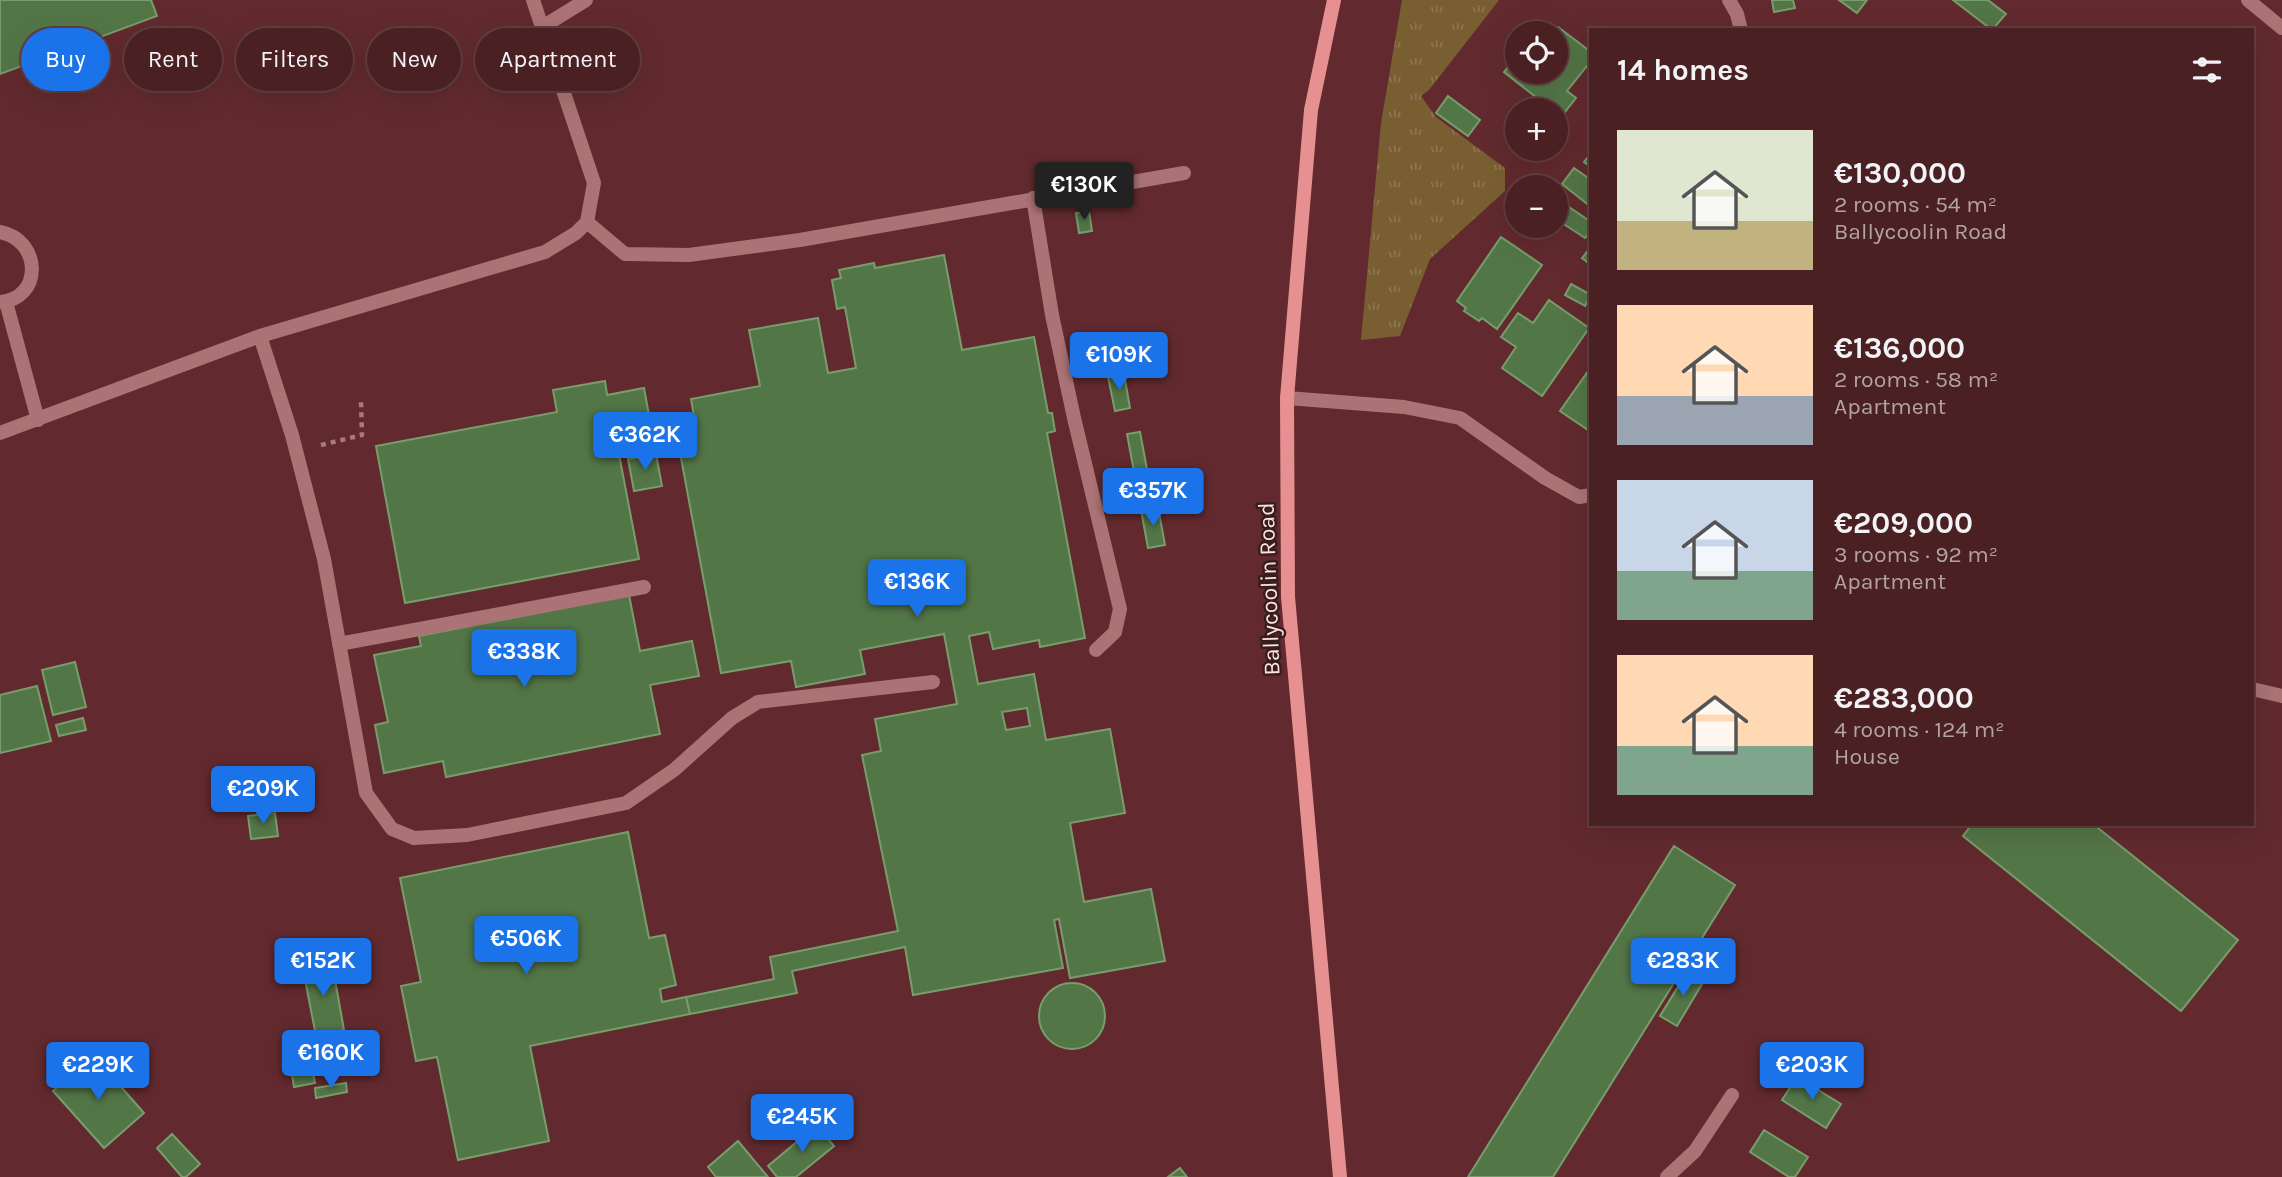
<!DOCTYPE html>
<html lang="en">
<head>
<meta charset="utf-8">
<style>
  body { margin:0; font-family:Karla,sans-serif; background:#542d2f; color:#f1f3f6; height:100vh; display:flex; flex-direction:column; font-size:26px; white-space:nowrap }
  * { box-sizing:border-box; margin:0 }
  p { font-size:23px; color:#b2a3a5 }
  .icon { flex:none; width:38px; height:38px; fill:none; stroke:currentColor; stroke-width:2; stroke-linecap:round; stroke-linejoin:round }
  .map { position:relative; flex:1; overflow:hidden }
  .sheet { position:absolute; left:1589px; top:28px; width:665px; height:798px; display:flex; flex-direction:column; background:#4a2022; border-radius:0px; box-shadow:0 7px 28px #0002,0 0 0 2px #613e40 }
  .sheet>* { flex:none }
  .guide { position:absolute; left:21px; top:28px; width:665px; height:63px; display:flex; gap:14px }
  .fabs { position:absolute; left:1505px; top:21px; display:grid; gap:14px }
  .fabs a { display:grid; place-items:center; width:63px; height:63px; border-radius:50%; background:#4a2022; box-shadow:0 7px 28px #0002,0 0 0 2px #613e40; font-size:35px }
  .price { position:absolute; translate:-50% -60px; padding:0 16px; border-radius:7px; background:#1a73e8; color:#fff; font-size:23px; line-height:46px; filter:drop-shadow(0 2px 4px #0008) }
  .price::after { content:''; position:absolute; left:50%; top:42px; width:21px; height:16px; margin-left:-10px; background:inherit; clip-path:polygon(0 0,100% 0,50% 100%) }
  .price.selected { background:#222; color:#fff }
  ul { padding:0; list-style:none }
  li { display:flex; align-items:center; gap:21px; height:175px; padding:0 28px }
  li span { display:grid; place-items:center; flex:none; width:196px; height:140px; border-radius:0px; color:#555 }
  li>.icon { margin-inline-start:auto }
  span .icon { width:84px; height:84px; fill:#fffc; stroke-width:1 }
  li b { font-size:30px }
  h2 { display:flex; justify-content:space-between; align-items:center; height:84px; padding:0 28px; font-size:30px }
  .chip { padding:0 24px; border-radius:32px; background:#4a2022; box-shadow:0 7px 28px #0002,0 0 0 2px #613e40; font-size:24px; line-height:63px }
  .chip.selected { background:#1a73e8; color:#fff }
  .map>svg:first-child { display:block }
  .grass { fill:url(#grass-tufts) }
  .building { fill:#537647; stroke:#789d6c; stroke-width:2; fill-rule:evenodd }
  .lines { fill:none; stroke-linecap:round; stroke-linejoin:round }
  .path { stroke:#a77a7c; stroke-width:4.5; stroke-dasharray:5 5; stroke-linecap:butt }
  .lane { stroke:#ab7375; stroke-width:14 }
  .street { stroke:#ab7375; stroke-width:14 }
  .secondary { stroke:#e69092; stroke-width:14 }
  .labels { text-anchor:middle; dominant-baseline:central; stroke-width:5; stroke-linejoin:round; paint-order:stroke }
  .street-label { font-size:23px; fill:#ffe1e1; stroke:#371d1e }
</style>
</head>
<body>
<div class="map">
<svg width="2282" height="1177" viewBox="0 0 2282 1177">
  <defs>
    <pattern id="grass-tufts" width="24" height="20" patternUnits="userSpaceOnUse" patternTransform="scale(1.75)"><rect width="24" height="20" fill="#795e32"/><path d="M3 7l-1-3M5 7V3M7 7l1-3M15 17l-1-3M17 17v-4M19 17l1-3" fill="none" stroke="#8d754f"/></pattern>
  </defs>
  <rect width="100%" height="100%" fill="#622a2e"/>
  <path class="grass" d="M 1402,0 L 1499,0 L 1429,90 L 1421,96 L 1436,117 L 1505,168 L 1505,191 L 1430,259 L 1400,336 L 1361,340 L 1381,123 Z"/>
  <path class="building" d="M 0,0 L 151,0 L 157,16 L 0,74 Z
    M 1772,0 L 1793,0 L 1795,8 L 1774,12 Z
    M 1839,0 L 1867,0 L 1857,13 Z
    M 1953,0 L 1988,0 L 2006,14 L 1992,30 Z
    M 1558,27 L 1591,52 L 1591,61 L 1567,91 L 1576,98 L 1561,117 L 1504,72 L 1517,56 L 1517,72 L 1556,72 L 1556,33 L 1553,33 Z
    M 1448,96 L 1480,120 L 1468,136 L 1436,113 Z
    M 1591,153 L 1591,167 L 1584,162 Z
    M 1574,168 L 1591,180 L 1591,207 L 1562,184 Z
    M 1556,198 L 1591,222 L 1591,230 L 1585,238 L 1556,219 Z
    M 1089,211 L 1092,231 L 1079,233 L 1076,213 Z
    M 1501,237 L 1542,265 L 1497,329 L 1482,318 L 1479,321 L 1464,311 L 1466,308 L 1457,301 Z
    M 1591,247 L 1591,265 L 1582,258 Z
    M 944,255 L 962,350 L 1034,337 L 1048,413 L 1052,413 L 1055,431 L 1047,433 L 1085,638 L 1040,647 L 1039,640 L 993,649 L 989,632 L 969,636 L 978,684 L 1034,674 L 1046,740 L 1110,729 L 1125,813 L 1070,823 L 1084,902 L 1151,889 L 1165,961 L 1070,978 L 1059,919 L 1054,920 L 1063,968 L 913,995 L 905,947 L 792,971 L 797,993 L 690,1014 L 686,997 L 774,979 L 770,957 L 898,931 L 862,755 L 881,751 L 875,719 L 957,704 L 944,634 L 860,650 L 865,674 L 796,687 L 791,661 L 721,673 L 676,431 L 696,427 L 691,399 L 760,386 L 749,330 L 818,318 L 828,373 L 856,368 L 845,307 L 837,309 L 832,280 L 841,278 L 839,270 L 874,263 L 875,268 ZM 1027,708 L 1030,726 L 1006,730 L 1002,712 Z
    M 1571,284 L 1591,295 L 1585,306 L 1565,295 Z
    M 1549,300 L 1589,328 L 1542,396 L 1502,368 L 1516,347 L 1501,337 L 1518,313 L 1533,323 Z
    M 1591,367 L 1591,432 L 1560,411 Z
    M 1124,374 L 1130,408 L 1115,411 L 1108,377 Z
    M 605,381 L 607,395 L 644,388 L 654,442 L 618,449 L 639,559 L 405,603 L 376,446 L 557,412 L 553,390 Z
    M 1140,432 L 1153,501 L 1140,504 L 1127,434 Z
    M 656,454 L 662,486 L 634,491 L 628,459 Z
    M 1158,507 L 1165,545 L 1148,548 L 1141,510 Z
    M 629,595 L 640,651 L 692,641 L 699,676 L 650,685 L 660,734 L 446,777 L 443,761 L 384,773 L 375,725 L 388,722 L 374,655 L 421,646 L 419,636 Z
    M 75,662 L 86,707 L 53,715 L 42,670 Z
    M 37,686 L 51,741 L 0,753 L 0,695 Z
    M 83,718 L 86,730 L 59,736 L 56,725 Z
    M 275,813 L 278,836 L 251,839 L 248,816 Z
    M 1972,824 L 2093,824 L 2238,940 L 2181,1011 L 1963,836 Z
    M 628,832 L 649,938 L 665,935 L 676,985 L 660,989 L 662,1002 L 686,997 L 690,1014 L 530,1046 L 549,1141 L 458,1160 L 437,1057 L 416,1061 L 401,986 L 421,982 L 400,878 Z
    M 1674,846 L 1735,885 L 1553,1177 L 1468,1177 Z
    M 326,959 L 329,974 L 334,974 L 344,1030 L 316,1036 L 302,964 Z
    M 1689,969 L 1705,979 L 1677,1026 L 1660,1016 Z
    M1039 1016a33 33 0 1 1 66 0a33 33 0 1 1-66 0Z
    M 309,1052 L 315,1083 L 294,1087 L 289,1056 Z
    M 93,1055 L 144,1113 L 104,1148 L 53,1091 Z
    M 1797,1077 L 1841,1104 L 1826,1128 L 1782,1100 Z
    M 346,1083 L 347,1092 L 316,1098 L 315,1088 Z
    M 817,1125 L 834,1146 L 796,1177 L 777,1177 L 768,1166 Z
    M 1764,1130 L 1808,1157 L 1795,1177 L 1789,1177 L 1750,1152 Z
    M 172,1134 L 200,1164 L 186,1177 L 182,1177 L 157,1148 Z
    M 738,1141 L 768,1177 L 716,1177 L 708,1167 Z
    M 1180,1168 L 1187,1177 L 1168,1177 Z"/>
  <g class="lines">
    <path class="path" d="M 321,445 L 362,435 L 361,401"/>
    <path class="lane" d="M 2248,0 L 2282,28
      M 544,26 L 586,0
      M 1033,198 L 1052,315 L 1074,418 L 1120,609 L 1115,632 L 1096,650
      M 587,222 L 625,254 L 689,255 L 800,240 L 1184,173
      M 0,232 C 42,240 43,299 0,302
      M 6,302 L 38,420
      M 260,336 L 292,435 L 324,559 L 366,793 L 392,829 L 414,838 L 467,835 L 626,803 L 674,770 L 732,718 L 758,702 L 933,682
      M 0,433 L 260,336 L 545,252 L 576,233 L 587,222 L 594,183 L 533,0
      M 339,644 L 644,587
      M 1667,1177 L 1695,1151 L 1732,1095"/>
    <path class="street" d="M 1729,0 L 1737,14 L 1741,30
      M 1287,398 L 1404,407 L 1460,418 L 1545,478 L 1579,497 L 1591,495
      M 2252,689 L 2282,696"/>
    <path class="secondary" d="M 1334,0 L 1311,110 L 1287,398 L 1288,597 L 1340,1177"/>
  </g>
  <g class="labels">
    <g class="street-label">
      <text transform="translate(1269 589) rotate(-92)">Ballycoolin Road</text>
    </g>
  </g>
</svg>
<div class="fabs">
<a><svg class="icon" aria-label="locate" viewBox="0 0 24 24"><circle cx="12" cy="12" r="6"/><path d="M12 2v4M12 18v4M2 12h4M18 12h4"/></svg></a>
<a>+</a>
<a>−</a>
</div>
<b class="price selected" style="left:1084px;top:222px">€130K</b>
<b class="price" style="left:1119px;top:392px">€109K</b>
<b class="price" style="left:645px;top:472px">€362K</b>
<b class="price" style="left:1153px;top:528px">€357K</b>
<b class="price" style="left:917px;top:619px">€136K</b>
<b class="price" style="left:524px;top:689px">€338K</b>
<b class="price" style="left:263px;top:826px">€209K</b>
<b class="price" style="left:526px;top:976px">€506K</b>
<b class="price" style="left:323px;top:998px">€152K</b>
<b class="price" style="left:1683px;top:998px">€283K</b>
<b class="price" style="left:331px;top:1090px">€160K</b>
<b class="price" style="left:98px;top:1102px">€229K</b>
<b class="price" style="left:1812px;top:1102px">€203K</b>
<b class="price" style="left:802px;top:1154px">€245K</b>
<div class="guide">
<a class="chip selected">Buy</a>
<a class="chip">Rent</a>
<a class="chip">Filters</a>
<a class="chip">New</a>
<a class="chip">Apartment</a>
</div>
<section class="sheet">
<h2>14 homes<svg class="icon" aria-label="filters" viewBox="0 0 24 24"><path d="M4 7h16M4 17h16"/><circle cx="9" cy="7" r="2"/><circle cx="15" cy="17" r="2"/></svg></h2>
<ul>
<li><span style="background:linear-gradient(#dfe7d0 65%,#c2b280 0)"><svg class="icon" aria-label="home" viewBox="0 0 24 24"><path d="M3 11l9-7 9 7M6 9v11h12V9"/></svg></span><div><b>€130,000</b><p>2 rooms · 54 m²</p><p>Ballycoolin Road</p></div></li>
<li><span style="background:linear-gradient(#ffd9b3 65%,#9aa5b1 0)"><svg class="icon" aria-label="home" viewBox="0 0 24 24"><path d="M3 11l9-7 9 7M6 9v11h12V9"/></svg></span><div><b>€136,000</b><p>2 rooms · 58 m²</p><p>Apartment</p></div></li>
<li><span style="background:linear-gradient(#c9d6e8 65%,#7fa58c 0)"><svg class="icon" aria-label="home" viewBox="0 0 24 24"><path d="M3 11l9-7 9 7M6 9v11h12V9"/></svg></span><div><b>€209,000</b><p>3 rooms · 92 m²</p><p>Apartment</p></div></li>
<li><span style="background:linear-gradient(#ffd9b3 65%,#7fa58c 0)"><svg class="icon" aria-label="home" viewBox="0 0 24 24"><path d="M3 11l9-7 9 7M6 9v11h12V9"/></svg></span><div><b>€283,000</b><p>4 rooms · 124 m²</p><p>House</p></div></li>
</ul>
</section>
</div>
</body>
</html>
